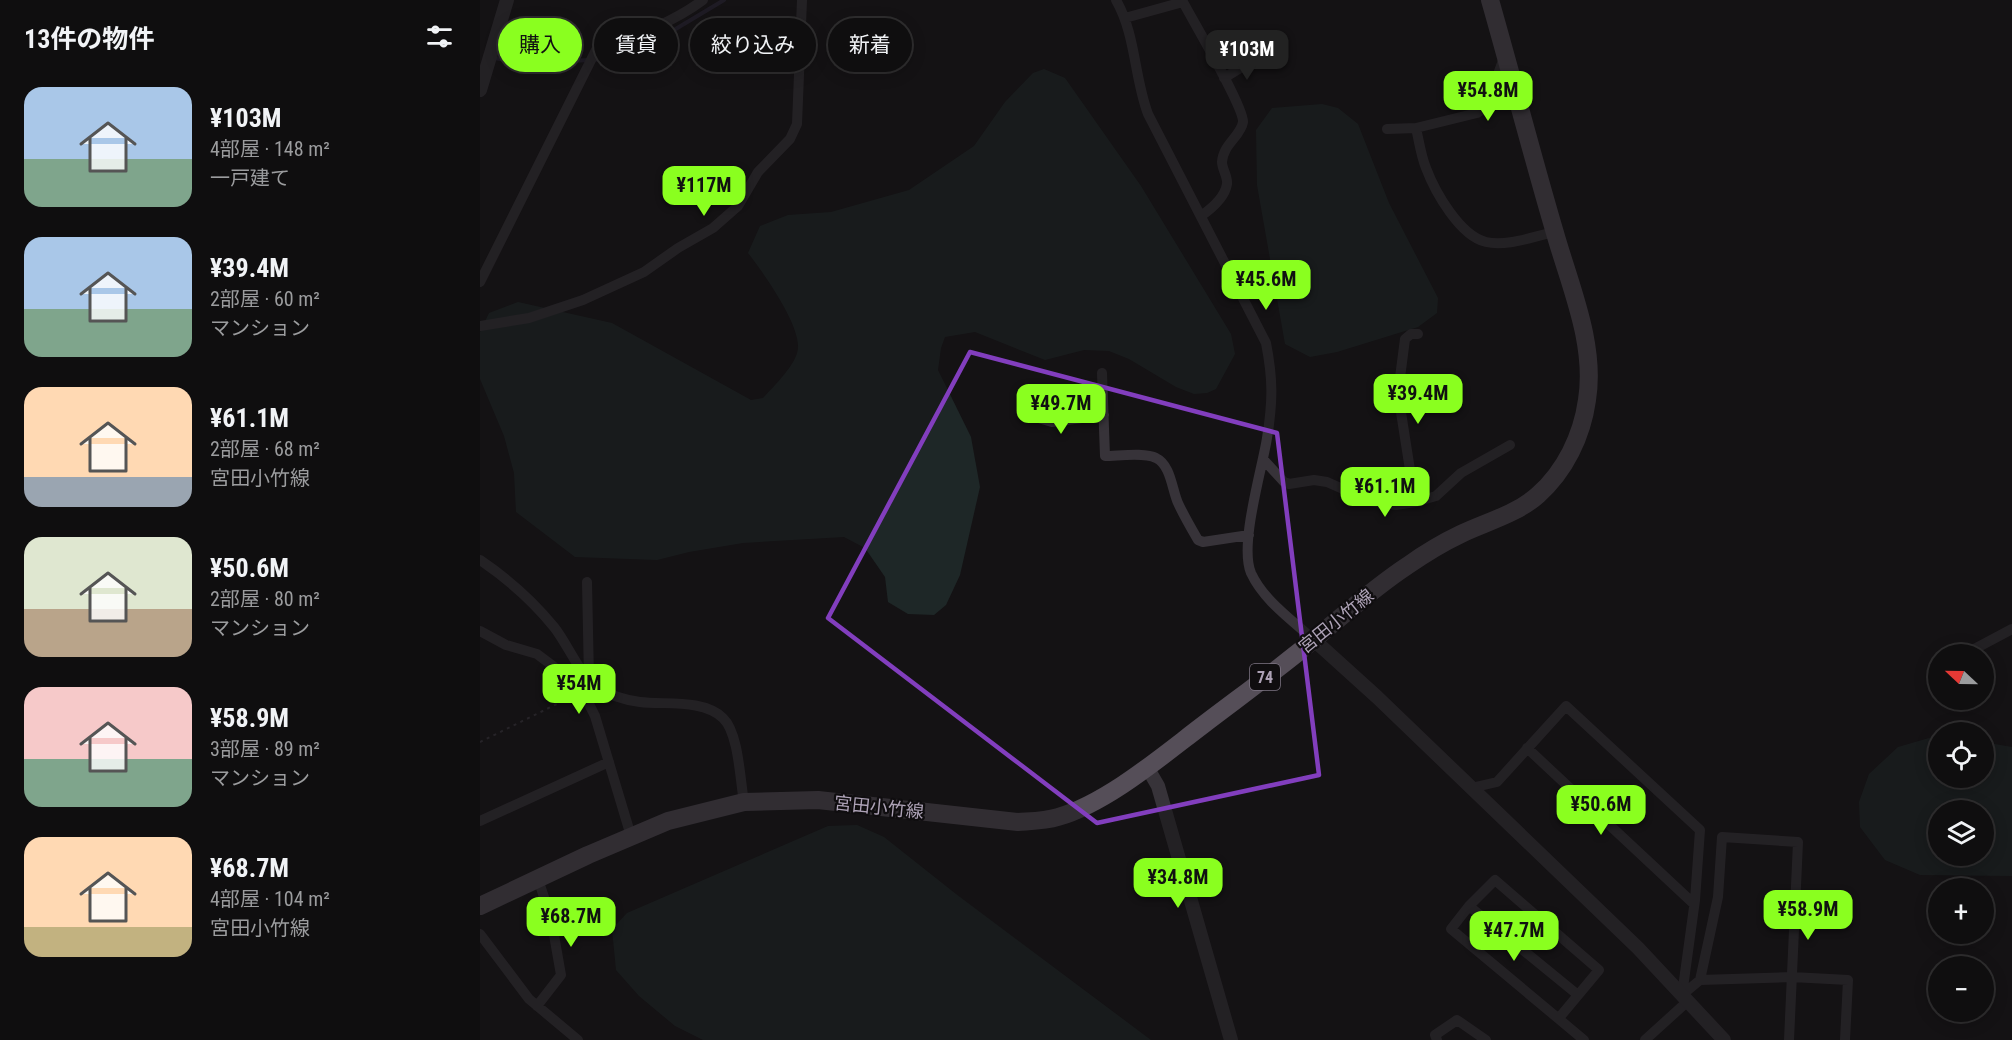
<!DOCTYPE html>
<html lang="ja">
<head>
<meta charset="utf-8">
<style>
  body { margin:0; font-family:"Roboto Condensed","Noto Sans JP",sans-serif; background:#1d1c1d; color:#f1f3f6; height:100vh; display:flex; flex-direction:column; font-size:22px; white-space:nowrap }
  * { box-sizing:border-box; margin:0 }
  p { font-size:20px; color:#9b9c9e }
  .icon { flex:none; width:33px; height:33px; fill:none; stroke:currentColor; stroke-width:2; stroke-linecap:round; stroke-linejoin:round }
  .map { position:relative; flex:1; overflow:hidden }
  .sheet { display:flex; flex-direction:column; background:#0f0e0f; width:480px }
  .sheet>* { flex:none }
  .banner { position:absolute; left:18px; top:18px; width:570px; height:54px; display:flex; gap:12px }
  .needle { width:39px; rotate:292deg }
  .buttons { position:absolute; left:1448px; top:644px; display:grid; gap:12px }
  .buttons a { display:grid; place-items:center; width:66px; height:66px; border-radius:50%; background:#0f0e0f; box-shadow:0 3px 15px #0003,0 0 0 2px #2f2e2f; font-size:30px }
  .price { position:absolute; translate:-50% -51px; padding:0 14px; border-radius:12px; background:#8aff1f; color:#111; font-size:20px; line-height:39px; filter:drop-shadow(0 2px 3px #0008) }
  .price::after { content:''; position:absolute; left:50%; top:36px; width:18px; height:14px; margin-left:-9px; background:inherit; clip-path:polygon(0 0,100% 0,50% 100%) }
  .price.current { background:#222; color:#fff }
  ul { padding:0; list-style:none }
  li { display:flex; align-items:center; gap:18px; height:150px; padding:0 24px }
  li span { display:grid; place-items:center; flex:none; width:168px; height:120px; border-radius:18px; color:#555 }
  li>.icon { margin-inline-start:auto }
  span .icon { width:72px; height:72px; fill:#fffc; stroke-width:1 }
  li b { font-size:26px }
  h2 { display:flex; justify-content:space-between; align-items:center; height:72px; padding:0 24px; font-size:26px }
  .chip { padding:0 21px; border-radius:27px; background:#0f0e0f; box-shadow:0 3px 15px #0003,0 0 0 2px #2f2e2f; font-size:21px; line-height:54px }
  .chip.current { background:#8aff1f; color:#111 }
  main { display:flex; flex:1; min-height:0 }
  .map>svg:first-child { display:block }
  .green { fill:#1e2727; fill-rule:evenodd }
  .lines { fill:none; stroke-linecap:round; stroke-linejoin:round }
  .stream { stroke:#2c2739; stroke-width:4 }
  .path { stroke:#3d3940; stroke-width:2; stroke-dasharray:3 4.5; stroke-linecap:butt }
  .minor { stroke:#373339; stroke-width:10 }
  .tertiary { stroke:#373339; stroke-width:14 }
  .primary { stroke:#554e58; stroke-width:18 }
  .marked { fill:none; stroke:#823ebe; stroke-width:4.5; stroke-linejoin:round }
  .labels { text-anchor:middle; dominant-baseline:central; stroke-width:4.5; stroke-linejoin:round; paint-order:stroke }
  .shield { fill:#0f0d0f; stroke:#7e7584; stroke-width:1.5 }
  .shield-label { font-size:16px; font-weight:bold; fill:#ada2b6 }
  .street-label { font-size:18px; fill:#ada2b6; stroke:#0f0d0f }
</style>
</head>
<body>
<main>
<section class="sheet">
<h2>13件の物件<svg class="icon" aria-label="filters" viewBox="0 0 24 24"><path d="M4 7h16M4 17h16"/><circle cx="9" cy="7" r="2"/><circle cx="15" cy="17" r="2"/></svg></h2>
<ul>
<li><span style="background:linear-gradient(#a9c7e8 60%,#7fa58c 0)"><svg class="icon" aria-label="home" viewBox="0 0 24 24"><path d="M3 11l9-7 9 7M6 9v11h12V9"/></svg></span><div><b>¥103M</b><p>4部屋 · 148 m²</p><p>一戸建て</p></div></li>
<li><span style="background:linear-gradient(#a9c7e8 60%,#7fa58c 0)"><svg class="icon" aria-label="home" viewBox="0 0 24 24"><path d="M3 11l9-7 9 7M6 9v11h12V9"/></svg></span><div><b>¥39.4M</b><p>2部屋 · 60 m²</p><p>マンション</p></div></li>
<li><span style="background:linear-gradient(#ffd9b3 75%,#9aa5b1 0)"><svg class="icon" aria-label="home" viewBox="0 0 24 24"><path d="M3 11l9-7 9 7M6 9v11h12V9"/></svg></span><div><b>¥61.1M</b><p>2部屋 · 68 m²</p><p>宮田小竹線</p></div></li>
<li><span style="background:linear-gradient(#dfe7d0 60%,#b9a48a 0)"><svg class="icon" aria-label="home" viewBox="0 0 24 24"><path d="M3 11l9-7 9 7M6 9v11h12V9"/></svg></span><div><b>¥50.6M</b><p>2部屋 · 80 m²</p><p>マンション</p></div></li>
<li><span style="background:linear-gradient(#f6c9c9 60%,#7fa58c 0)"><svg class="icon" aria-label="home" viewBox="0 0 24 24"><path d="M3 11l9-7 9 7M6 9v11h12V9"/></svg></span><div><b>¥58.9M</b><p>3部屋 · 89 m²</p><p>マンション</p></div></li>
<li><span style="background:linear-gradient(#ffd9b3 75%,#c2b280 0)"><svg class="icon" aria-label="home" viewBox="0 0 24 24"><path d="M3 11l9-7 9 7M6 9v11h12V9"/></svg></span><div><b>¥68.7M</b><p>4部屋 · 104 m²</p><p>宮田小竹線</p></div></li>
</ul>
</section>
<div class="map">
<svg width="1532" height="1040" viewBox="0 0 1532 1040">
  <rect width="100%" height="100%" fill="#141214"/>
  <path class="green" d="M 564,69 L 585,78 L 661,186 L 751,334 L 755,354 L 736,389 L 727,393 L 714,394 L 696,387 L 649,359 L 629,351 L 604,350 L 565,360 L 495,332 L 465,337 L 461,348 L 458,370 L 491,437 L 500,487 L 480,575 L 466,605 L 454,615 L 428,614 L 408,602 L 405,577 L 385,548 L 364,537 L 263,543 L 209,552 L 177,560 L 95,557 L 36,512 L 34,473 L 24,436 L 0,379 L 0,332 L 9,313 L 38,302 L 132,323 L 271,400 L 283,398 C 294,386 317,364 318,348 C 320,324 283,272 268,253 L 280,226 L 308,215 L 351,212 L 429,190 L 494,146 L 525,102 L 553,73 Z
    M 842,104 L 858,108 L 878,124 L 909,203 L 958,298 L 957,313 L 938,327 L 857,352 L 830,357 L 805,344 L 777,185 L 776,130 L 792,108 Z
    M 1456,736 L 1458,736 L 1458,777 L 1503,777 L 1503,742 L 1532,747 L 1532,876 L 1440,875 L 1405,860 L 1380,827 L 1379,802 L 1389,774 L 1418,747 ZM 1458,810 L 1503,810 L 1503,855 L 1458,855 Z
    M 377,825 L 404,837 L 476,894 L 671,1040 L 223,1040 L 195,1026 L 159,996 L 136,970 L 132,929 L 147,913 L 348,826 Z"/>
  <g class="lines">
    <path class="stream" d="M 14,58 L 34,61 L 92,61 L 124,59 L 194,30 L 244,0"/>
    <path class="path" d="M 0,742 L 89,698"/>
    <path class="minor" d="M 636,0 C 656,35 654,77 668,114 L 786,343 C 793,379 793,401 787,438 C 782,470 759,545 771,573 C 784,601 812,620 834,640
      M 645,18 L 703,2 C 713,21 764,107 763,122 C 761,136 743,144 742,162 C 742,169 748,177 747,184 C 745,197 731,209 721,216
      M 744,78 L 775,59
      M 936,128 L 997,113 L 1006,107 L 1025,55
      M 907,129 L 936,128 C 939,141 941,156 946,168 C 955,192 980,236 1006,242 C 1027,247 1054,236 1075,232
      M 0,282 L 116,50 C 154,36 191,24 223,0
      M 0,326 L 49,318 L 103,300 L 164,272 L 198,248 L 233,228 L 258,206 L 278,172 L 310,139 L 317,124 L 322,0
      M 622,373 L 625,456 C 638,456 665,452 676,458 C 691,465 692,490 698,503 C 704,516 711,528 718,540 L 723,542 L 769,535
      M 542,413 L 572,422 L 624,415
      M 783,459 L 804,482 L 809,484 L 834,480 L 847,482 L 890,501 L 916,505 L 935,502 L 956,496 L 981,473 L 1030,445
      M 935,502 L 918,393 L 925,339 L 931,334 L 938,334
      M 0,560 C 28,579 53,601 74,627 C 87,643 101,677 117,687 C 129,695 145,700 160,702 C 186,705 223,699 243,718 C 259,733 260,781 264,802
      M 107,582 L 109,679
      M 0,631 L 26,645 L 57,654 L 73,666 L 107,700 L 115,716 L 151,836
      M 1485,654 L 1532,629
      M 1047,748 L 1214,904
      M 991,788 L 1017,782 L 1086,706 L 1220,830 L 1215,900 L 1202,995
      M 0,821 L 129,762
      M 989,906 L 1098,995
      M 0,934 L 49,999 L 98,1040
      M 1220,980 L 1238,897 L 1242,837 L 1318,842 L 1309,1040
      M 1202,995 L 1220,980 L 1312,977 L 1368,980 L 1365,1040
      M 57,1006 L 81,975 L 71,918 L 58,879
      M 1079,1018 L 1119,970 L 1015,880 L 989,906 L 971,929 L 1104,1040
      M 957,1040 L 955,1035 L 977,1020 L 1006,1040
      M 1165,1040 L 1208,1001"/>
    <path class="tertiary" d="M 0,90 L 27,0
      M 834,640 L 897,697 L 1158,948 L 1244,1040
      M 667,767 L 678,786 L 751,1040"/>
    <path class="primary" d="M 0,906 L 108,855 L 188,821 L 264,802 L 338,800 L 538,822 C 552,821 565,821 578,817 C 627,803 682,756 723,725 C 761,696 800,668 837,637 C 866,613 895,587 927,566 C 944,554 962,543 981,534 C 1006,522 1037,514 1058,495 C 1085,471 1102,436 1107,400 C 1116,344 1090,286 1075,233 C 1052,155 1032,77 1010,0"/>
  </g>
  <path d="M0 0H1532V1040H0ZM 490,352 L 797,433 L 839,775 L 617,823 L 348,618 Z" fill="#141214" fill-opacity=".55" fill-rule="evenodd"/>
  <path class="marked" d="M 490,352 L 797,433 L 839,775 L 617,823 L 348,618 Z"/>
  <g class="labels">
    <rect class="shield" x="770" y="664" width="30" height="26" rx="4.5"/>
    <g class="shield-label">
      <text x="785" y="677">74</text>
    </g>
    <g class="street-label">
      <text transform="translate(856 621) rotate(-39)">宮田小竹線</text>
      <text transform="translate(399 807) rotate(6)">宮田小竹線</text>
    </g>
  </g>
</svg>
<div class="buttons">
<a><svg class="needle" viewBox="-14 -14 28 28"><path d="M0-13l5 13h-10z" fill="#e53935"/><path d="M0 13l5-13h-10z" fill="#9b9c9e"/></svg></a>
<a><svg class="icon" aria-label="locate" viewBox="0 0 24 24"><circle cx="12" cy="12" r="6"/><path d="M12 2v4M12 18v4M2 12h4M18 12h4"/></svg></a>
<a><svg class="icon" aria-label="layers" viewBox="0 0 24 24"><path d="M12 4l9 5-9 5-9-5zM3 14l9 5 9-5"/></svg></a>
<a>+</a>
<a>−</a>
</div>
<b class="price current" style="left:767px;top:81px">¥103M</b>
<b class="price" style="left:1008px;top:122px">¥54.8M</b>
<b class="price" style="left:224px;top:217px">¥117M</b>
<b class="price" style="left:786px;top:311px">¥45.6M</b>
<b class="price" style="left:938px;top:425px">¥39.4M</b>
<b class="price" style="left:581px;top:435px">¥49.7M</b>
<b class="price" style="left:905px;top:518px">¥61.1M</b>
<b class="price" style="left:99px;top:715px">¥54M</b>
<b class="price" style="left:1121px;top:836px">¥50.6M</b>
<b class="price" style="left:698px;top:909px">¥34.8M</b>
<b class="price" style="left:1328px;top:941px">¥58.9M</b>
<b class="price" style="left:91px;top:948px">¥68.7M</b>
<b class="price" style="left:1034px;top:962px">¥47.7M</b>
<div class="banner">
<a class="chip current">購入</a>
<a class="chip">賃貸</a>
<a class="chip">絞り込み</a>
<a class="chip">新着</a>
</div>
</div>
</main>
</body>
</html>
